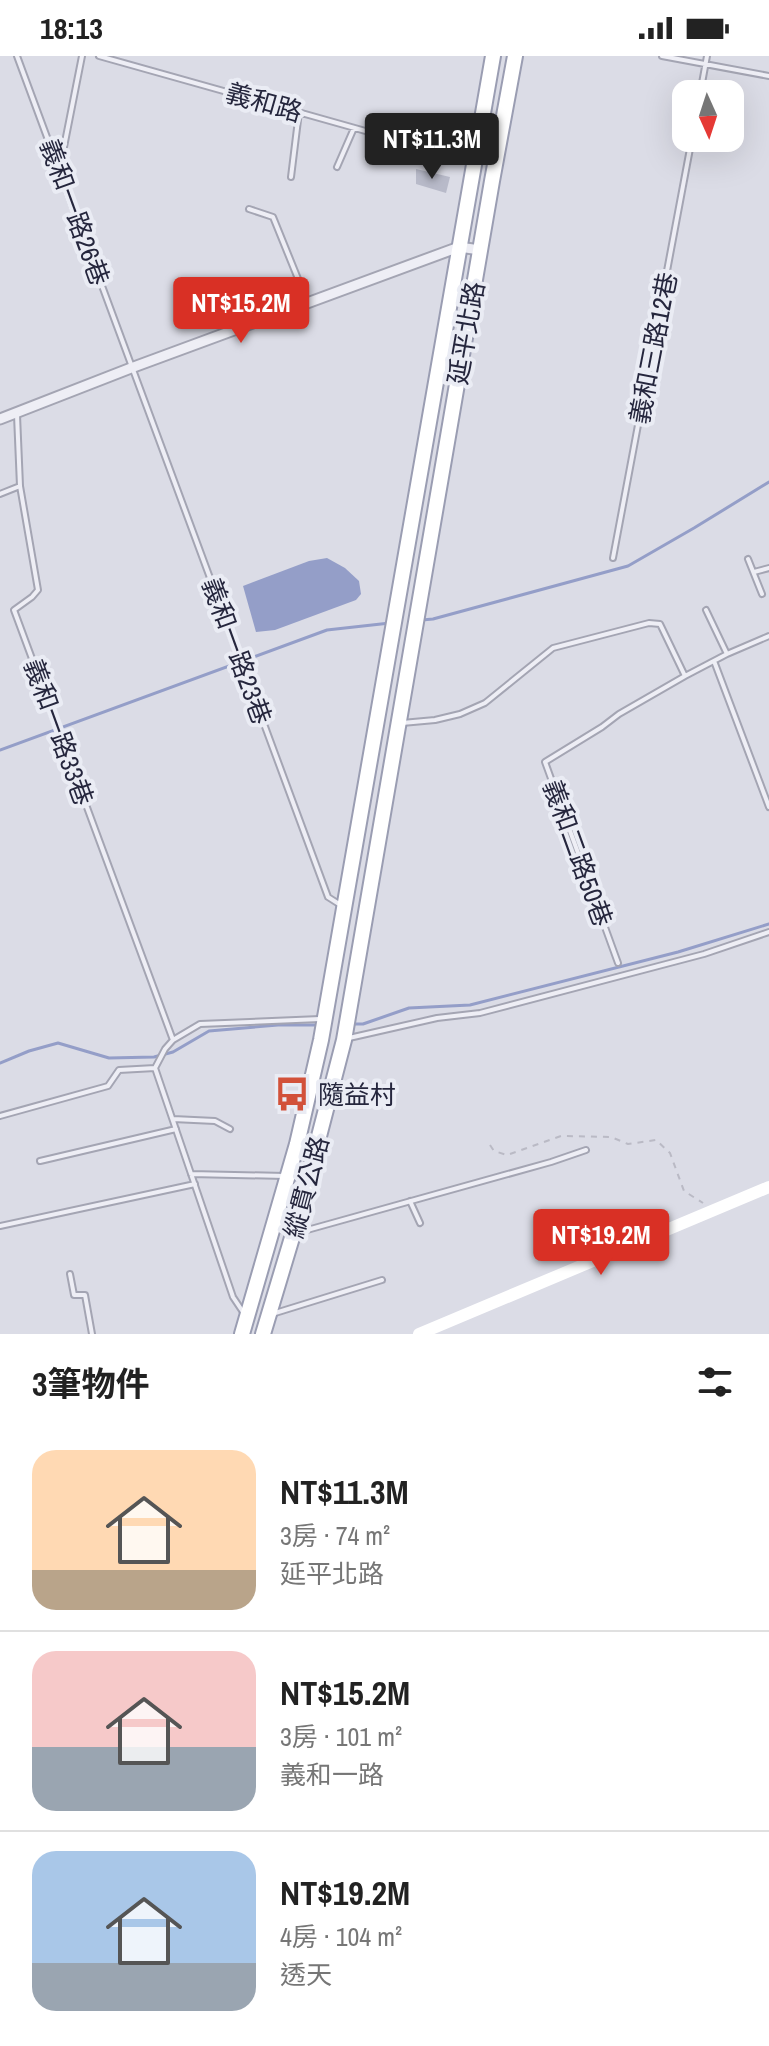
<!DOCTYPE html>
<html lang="zh-TW">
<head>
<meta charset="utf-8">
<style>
  body { margin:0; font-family:"Archivo Narrow","Noto Sans TC",sans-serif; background:#f2f2f2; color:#222; height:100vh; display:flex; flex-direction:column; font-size:30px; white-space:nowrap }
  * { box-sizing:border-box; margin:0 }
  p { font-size:26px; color:#767676 }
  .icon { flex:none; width:44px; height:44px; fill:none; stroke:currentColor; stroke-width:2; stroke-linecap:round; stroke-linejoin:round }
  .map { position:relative; height:1278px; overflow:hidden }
  .sheet { display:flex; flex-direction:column; background:#fff; flex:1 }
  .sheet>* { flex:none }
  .needle { width:52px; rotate:177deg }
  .tools { position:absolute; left:672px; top:24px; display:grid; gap:16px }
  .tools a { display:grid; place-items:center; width:72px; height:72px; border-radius:16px; background:#fff; box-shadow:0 8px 32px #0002; font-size:40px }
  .price { position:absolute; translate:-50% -68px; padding:0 18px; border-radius:8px; background:#d93025; color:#fff; font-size:26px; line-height:52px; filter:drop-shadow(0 2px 4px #0008) }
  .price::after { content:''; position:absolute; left:50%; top:48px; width:24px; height:18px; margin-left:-12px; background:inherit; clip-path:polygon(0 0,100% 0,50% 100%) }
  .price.active { background:#222; color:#fff }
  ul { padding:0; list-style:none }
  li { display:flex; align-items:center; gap:24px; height:200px; padding:0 32px }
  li+li { border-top:2px solid #e0e0e0 }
  li span { display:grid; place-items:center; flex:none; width:224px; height:160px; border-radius:24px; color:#555 }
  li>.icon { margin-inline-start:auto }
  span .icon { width:96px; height:96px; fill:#fffc; stroke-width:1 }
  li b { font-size:34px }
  h2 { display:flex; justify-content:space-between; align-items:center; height:96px; padding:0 32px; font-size:34px }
  .status { display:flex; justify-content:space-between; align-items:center; height:56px; padding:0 40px; background:#fff; direction:ltr }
  .status svg { height:22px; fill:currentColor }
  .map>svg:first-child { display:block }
  .water { fill:#949ec8 }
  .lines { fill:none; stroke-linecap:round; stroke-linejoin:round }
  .stream { stroke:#949ec8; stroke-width:3 }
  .building { fill:#b8bac9 }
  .lane-casing { stroke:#a4a5b3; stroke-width:8 }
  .street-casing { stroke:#a4a5b3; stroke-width:13 }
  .primary-casing { stroke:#9a9db2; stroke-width:18 }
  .path { stroke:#babac5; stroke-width:2; stroke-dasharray:6 6; stroke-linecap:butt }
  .lane { stroke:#eeeef5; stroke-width:4 }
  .street { stroke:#eeeef5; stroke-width:9 }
  .secondary { stroke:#fff; stroke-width:12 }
  .primary { stroke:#fff; stroke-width:14 }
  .labels { text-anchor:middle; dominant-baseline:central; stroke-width:8; stroke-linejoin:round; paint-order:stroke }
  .street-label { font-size:26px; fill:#25263d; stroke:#eaecf4 }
  .poi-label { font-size:26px; fill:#25263d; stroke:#eaecf4; text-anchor:start }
</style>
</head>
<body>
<div class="status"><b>18:13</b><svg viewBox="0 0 49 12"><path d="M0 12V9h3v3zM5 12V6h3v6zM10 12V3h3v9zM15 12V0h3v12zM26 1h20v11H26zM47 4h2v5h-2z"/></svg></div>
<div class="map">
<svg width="769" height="1278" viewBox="0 0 769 1278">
  <rect width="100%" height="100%" fill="#dbdce6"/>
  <path class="water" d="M 327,502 L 345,512 L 359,525 L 361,538 L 356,544 L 275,574 L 256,576 L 243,530 L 309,505 Z"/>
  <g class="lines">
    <path class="stream" d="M 422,564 L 433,563 L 628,510 L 694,472 L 769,426
      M 0,694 L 327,574 L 390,567
      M 352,968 L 363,968 L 409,952 L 470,949 L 678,896 L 769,868
      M 0,1007 L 29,995 L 58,987 L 109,1002 L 154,1001 L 173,996 L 209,975 L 278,969 L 320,969"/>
  </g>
  <path class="building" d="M 416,113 L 450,121 L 446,137 L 416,128 Z"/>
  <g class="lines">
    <g class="lane-casing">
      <path id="lane" d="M 17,0 L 328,841 L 339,848
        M 99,0 L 472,105
        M 662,0 L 769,20
        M 700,38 L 707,0
        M 58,107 L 64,91 L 82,0
        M 337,111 L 354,72
        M 291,121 L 299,56
        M 249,153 L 273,161 L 307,245
        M 17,359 L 20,430 L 38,534 L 32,541 L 14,554 L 173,984 L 165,993 L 155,1012 L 233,1241 L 243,1256
        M 0,438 L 20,430
        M 613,502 L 692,82
        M 748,503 L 762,538
        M 754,516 L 769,512
        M 706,554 L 727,598
        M 714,605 L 769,751
        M 402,667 L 435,664 L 460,658 L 485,647 L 553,592 L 649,567 L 660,568 L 685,620 L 727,598 L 769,580
        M 618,907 L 545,706 L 602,671 L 619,658 L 685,620
        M 349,982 L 437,962 L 480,957 L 704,898 L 769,876
        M 173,984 L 200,968 L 320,963
        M 0,1060 L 108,1030 L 119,1014 L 155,1012
        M 173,1063 L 215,1065 L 230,1073
        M 40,1105 L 176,1073
        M 191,1118 L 285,1120
        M 410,1145 L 420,1167
        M 0,1170 L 195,1128
        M 300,1176 L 551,1106 L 586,1094
        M 70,1218 L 74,1239 L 85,1239 L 92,1278
        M 272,1258 L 382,1224"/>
    </g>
    <g class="street-casing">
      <path id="street" d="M 0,363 L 131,312 L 459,191 L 480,194"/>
    </g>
    <g class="primary-casing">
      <path id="primary" d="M 242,1278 L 297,1088 L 321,984 L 493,0
        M 263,1278 L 297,1165 L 344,984 L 492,125 L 515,0"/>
    </g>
    <path class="path" d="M 490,1089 L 494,1095 L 507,1099 L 561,1080 L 611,1081 L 628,1088 L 656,1084 L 670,1097 L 684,1135 L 703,1147"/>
    <use href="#lane" class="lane"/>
    <use href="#street" class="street"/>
    <path class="secondary" d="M 419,1278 L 769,1131"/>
    <use href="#primary" class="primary"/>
  </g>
  <defs>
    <g id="bus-bare" transform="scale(2.76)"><path d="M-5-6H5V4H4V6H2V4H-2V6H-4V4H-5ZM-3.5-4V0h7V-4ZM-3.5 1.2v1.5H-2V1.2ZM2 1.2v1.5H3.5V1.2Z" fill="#d2513a" stroke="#eaecf4" stroke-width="2.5" paint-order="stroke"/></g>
  </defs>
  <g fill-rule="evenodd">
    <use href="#bus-bare" x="292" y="1038"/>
  </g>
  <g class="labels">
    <g class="street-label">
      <text transform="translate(264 46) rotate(16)">義和路</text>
      <text transform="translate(75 156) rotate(70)">義和一路26巷</text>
      <text transform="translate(466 277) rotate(-80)">延平北路</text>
      <text transform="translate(653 292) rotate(-79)">義和三路12巷</text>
      <text transform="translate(237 595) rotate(70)">義和一路23巷</text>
      <text transform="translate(59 676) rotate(70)">義和一路33巷</text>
      <text transform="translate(578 797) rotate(70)">義和二路50巷</text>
      <text transform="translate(306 1131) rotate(-75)">縱貫公路</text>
    </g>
    <g class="poi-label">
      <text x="318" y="1038">隨益村</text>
    </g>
  </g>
</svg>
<div class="tools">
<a><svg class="needle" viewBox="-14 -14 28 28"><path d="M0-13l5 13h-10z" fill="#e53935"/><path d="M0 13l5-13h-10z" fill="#767676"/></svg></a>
</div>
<b class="price active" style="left:432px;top:125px">NT$11.3M</b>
<b class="price" style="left:241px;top:289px">NT$15.2M</b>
<b class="price" style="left:601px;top:1221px">NT$19.2M</b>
</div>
<section class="sheet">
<h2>3筆物件<svg class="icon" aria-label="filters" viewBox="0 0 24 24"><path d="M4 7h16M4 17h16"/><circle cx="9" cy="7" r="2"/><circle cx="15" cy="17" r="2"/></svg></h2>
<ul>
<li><span style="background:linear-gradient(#ffd9b3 75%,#b9a48a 0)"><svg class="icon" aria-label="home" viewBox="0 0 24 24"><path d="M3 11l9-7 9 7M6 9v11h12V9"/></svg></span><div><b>NT$11.3M</b><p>3房 · 74 m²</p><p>延平北路</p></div></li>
<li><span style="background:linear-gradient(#f6c9c9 60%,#9aa5b1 0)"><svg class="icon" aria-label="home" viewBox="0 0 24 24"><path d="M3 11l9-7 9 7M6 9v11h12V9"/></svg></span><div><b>NT$15.2M</b><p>3房 · 101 m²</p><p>義和一路</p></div></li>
<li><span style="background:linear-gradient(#a9c7e8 70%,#9aa5b1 0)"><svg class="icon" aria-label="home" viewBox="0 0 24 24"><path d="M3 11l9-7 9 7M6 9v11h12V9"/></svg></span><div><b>NT$19.2M</b><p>4房 · 104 m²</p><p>透天</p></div></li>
</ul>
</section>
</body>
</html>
